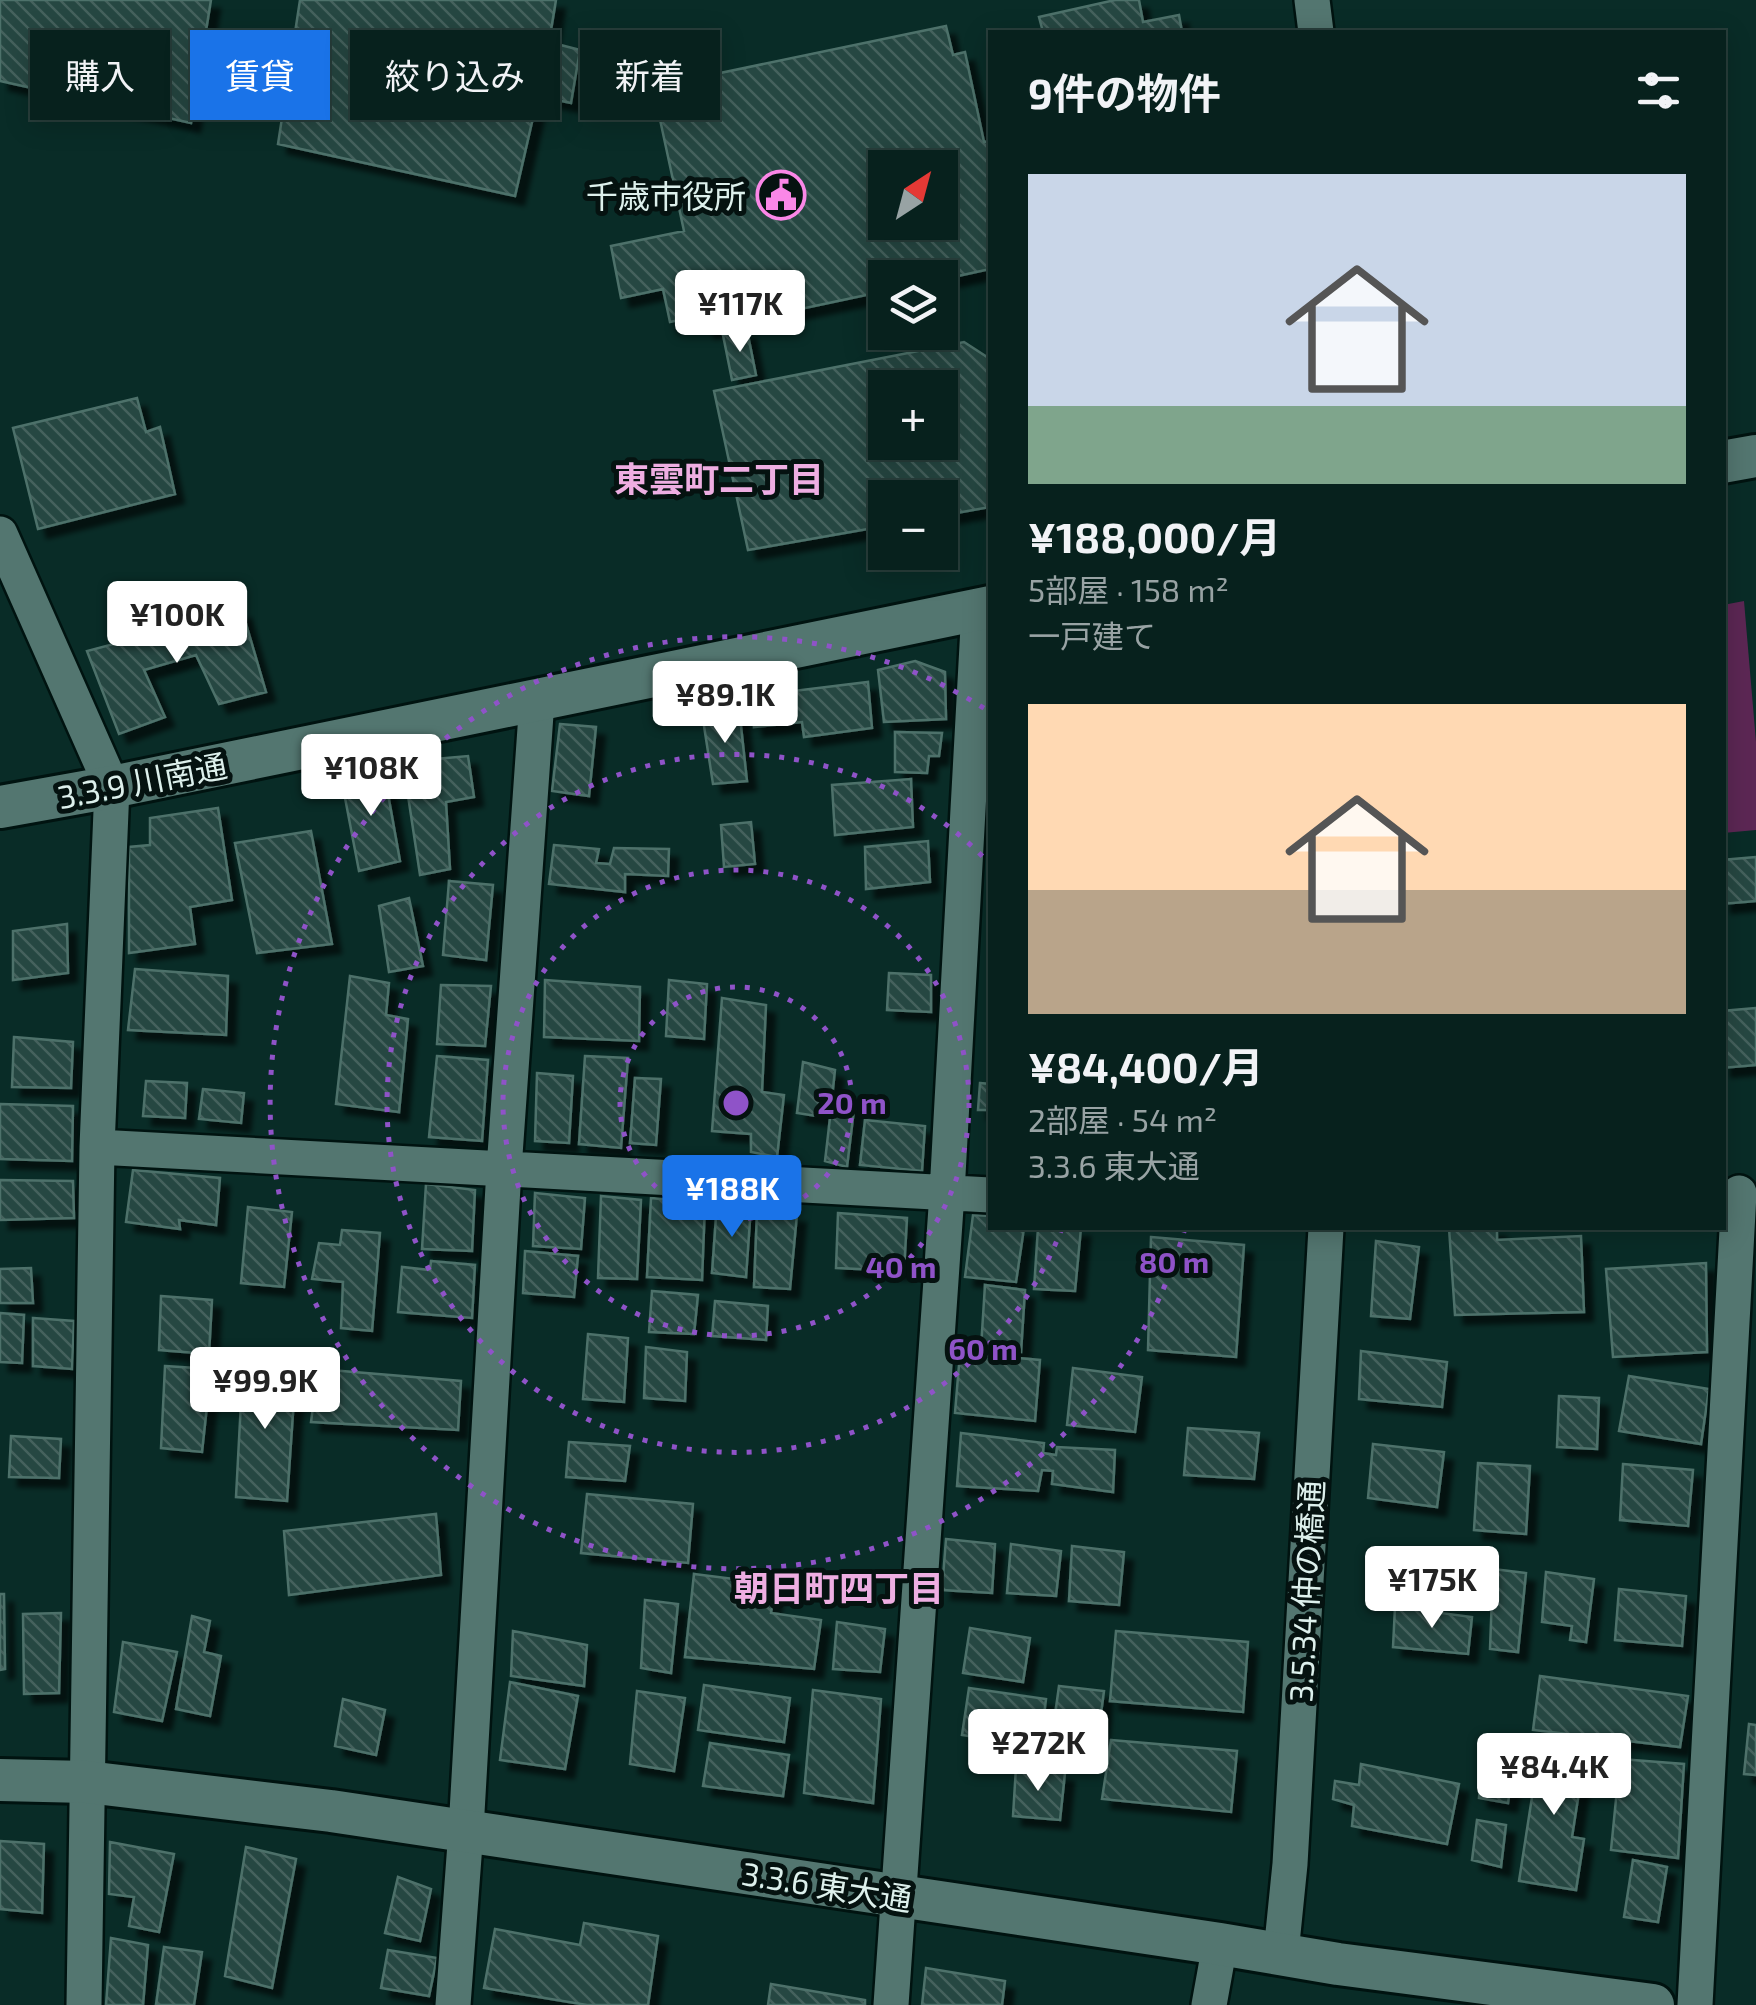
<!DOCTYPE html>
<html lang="ja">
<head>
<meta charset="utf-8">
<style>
  body { margin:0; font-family:"Exo 2","Noto Sans JP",sans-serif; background:#152e2a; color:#f1f3f6; height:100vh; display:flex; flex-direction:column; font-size:38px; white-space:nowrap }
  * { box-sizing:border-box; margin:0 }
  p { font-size:32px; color:#98a3a4 }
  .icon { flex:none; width:55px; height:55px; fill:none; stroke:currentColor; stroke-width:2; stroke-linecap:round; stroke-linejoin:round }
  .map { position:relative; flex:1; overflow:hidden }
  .details { position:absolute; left:988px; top:30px; width:738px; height:1200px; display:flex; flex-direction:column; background:#07211d; border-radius:0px; box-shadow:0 5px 25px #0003,0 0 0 2px #283e3b }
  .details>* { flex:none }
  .hud { position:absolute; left:30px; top:30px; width:808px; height:90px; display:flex; gap:20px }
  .needle { width:65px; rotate:36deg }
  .controls { position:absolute; left:868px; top:150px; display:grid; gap:20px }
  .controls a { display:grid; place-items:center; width:90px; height:90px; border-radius:0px; background:#07211d; box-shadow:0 5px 25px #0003,0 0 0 2px #283e3b; font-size:50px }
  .price { position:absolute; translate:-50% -85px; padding:0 22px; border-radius:10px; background:#fff; color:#222; font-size:32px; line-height:65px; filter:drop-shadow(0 2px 5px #0008) }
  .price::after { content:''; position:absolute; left:50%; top:60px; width:30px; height:22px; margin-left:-15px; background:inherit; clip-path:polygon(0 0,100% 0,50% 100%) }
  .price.active { background:#1a73e8; color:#fff }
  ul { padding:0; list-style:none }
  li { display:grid; align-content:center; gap:20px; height:530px; padding:0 40px }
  li span { display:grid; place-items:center; height:310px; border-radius:0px; color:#555 }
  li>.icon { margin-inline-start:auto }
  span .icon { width:180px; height:180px; fill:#fffc; stroke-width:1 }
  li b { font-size:42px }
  h2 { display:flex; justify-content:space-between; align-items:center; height:120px; padding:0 40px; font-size:42px }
  .chip { padding:0 35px; border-radius:0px; background:#07211d; box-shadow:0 5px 25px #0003,0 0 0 2px #283e3b; font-size:35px; line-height:90px }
  .chip.active { background:#1a73e8; color:#fff }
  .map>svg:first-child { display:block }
  .green { fill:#5c2754 }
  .building { fill:url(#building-back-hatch); stroke:#4e716a; stroke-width:2.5; fill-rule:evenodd; filter:url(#shadow) }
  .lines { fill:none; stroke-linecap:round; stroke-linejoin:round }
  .minor-casing { stroke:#001310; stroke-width:40 }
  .tertiary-casing { stroke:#001310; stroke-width:48 }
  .minor { stroke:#537670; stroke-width:35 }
  .tertiary { stroke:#537670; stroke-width:42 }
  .ring { fill:none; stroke:#8f53c8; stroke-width:5; stroke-dasharray:5 10 }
  .labels { text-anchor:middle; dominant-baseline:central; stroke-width:10; stroke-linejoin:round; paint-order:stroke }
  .poi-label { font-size:32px; fill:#ddf0ec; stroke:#051210; text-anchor:end }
  .street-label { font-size:32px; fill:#ddf0ec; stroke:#051210 }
  .neighbourhood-label { font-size:35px; font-weight:bold; fill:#eeaee2; stroke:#051210 }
  .centre { fill:#8f53c8; stroke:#051210; stroke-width:5 }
  .ring-label { font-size:30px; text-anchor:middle; font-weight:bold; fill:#8f53c8; stroke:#051210; stroke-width:10; stroke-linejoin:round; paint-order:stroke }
</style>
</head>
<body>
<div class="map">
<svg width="1756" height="2005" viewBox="0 0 1756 2005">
  <defs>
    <pattern id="building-back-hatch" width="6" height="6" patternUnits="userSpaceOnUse" patternTransform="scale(2.5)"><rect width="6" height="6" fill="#264742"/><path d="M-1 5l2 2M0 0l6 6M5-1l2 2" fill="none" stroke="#45625d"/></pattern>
    <filter id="shadow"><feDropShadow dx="9" dy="9" stdDeviation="2.5" flood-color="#0009"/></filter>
  </defs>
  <rect width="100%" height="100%" fill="#092c27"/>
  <path class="green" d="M 1744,601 L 1756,742 L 1756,830 L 1723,833 L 1723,605 Z"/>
  <path class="building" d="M 0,0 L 211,0 L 191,123 L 0,81 Z
    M 300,0 L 556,0 L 549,42 L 580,50 L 571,103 L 538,96 L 515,196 L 278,144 Z
    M 1115,0 L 1139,0 L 1143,22 L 1179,15 L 1182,32 L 1043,32 L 1039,17 Z
    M 946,26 L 953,55 L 965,52 L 984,142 L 990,141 L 990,224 L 988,224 L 990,269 L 940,280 L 940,278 L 885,278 L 885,291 L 706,329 L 702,315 L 670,322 L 663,289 L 621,298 L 611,246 L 684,231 L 653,87 ZM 885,168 L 940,168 L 940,222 L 885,222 Z
    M 747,330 L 756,375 L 732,380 L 723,335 Z
    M 964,342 L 990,359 L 990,507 L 940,516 L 940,498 L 885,498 L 885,526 L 748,550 L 714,391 ZM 885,388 L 940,388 L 940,442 L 885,442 Z
    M 137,398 L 146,432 L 160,427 L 175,494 L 38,529 L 13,428 Z
    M 242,610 L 266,692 L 219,704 L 196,655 L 144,670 L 165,717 L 119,734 L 87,651 Z
    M 915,661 L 945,672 L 946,719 L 884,722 L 878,670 Z
    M 868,682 L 872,728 L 804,737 L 802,722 L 754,727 L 752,696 Z
    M 739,708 L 747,781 L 713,784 L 702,713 Z
    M 560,724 L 596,727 L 589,796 L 552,791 Z
    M 895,732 L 942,733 L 939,756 L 929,756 L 927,773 L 895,772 Z
    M 468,756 L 474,797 L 446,802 L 450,869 L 420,875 L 407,789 L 438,786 L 436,759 Z
    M 383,766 L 400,861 L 359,871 L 341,777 Z
    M 911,779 L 913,827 L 835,835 L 832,785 Z
    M 218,808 L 232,900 L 190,907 L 195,944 L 129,953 L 129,847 L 150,845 L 150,818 Z
    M 751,822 L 755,864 L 724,867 L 721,825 Z
    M 311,831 L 332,944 L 257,953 L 235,843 Z
    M 928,841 L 930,882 L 866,889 L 865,847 Z
    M 554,845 L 599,849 L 596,863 L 610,864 L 614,848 L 669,849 L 668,876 L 625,874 L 625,892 L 549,884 Z
    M 1756,857 L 1756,901 L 1722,904 L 1722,860 Z
    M 449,881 L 493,885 L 486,960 L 443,955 Z
    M 409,898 L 423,966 L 389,972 L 379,906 Z
    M 67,924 L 68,973 L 13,980 L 13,931 Z
    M 135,969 L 228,976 L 226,1035 L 128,1030 Z
    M 889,973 L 931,975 L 931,1012 L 887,1010 Z
    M 350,976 L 389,983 L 386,1015 L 408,1019 L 399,1112 L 336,1104 Z
    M 545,980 L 640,987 L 639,1041 L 544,1037 Z
    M 669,980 L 707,984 L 704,1039 L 666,1036 Z
    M 441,985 L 491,986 L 485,1046 L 437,1044 Z
    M 722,998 L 766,1005 L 762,1092 L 784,1095 L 777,1157 L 751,1152 L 751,1134 L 712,1131 Z
    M 1756,1008 L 1756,1065 L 1722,1068 L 1722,1011 Z
    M 14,1037 L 73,1042 L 71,1088 L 12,1087 Z
    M 437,1056 L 488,1060 L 482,1141 L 429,1137 Z
    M 585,1056 L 628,1058 L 621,1148 L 579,1144 Z
    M 803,1062 L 835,1070 L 832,1098 L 855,1101 L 847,1167 L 825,1161 L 830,1118 L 797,1113 Z
    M 537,1073 L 573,1076 L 569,1143 L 535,1141 Z
    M 635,1078 L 661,1079 L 656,1145 L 630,1143 Z
    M 146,1081 L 187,1083 L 185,1118 L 143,1116 Z
    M 980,1083 L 990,1084 L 990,1110 L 978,1110 Z
    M 203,1089 L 244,1093 L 241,1123 L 199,1119 Z
    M 0,1104 L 73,1106 L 72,1161 L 0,1159 Z
    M 865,1120 L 925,1126 L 922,1171 L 860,1165 Z
    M 133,1170 L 220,1178 L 216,1225 L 179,1220 L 180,1229 L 126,1222 Z
    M 0,1180 L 73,1181 L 74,1218 L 0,1220 Z
    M 426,1184 L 475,1190 L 472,1251 L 422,1249 Z
    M 535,1193 L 585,1198 L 581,1249 L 533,1246 Z
    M 601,1196 L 641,1200 L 637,1279 L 598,1278 Z
    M 651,1198 L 705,1203 L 702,1280 L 647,1277 Z
    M 717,1203 L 751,1206 L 746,1277 L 712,1273 Z
    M 248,1207 L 292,1212 L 284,1287 L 241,1283 Z
    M 757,1212 L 797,1214 L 790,1289 L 754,1287 Z
    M 838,1213 L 907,1218 L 904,1271 L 836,1268 Z
    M 973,1215 L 990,1216 L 990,1228 L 1024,1228 L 1016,1282 L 965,1277 Z
    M 1038,1228 L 1081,1228 L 1075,1291 L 1034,1289 Z
    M 1449,1228 L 1497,1228 L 1497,1240 L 1581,1236 L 1584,1312 L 1455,1315 Z
    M 342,1230 L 380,1233 L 372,1331 L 341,1328 L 343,1282 L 312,1279 L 319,1243 L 340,1245 Z
    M 1151,1237 L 1244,1245 L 1236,1357 L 1148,1350 Z
    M 1376,1241 L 1419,1247 L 1410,1319 L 1371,1316 Z
    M 525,1251 L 578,1256 L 574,1297 L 523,1293 Z
    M 431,1261 L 475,1265 L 472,1318 L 398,1312 L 402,1267 L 430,1270 Z
    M 1706,1263 L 1707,1352 L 1613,1357 L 1606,1269 Z
    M 31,1268 L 33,1303 L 0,1303 L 0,1269 Z
    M 985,1285 L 1025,1290 L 1021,1352 L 981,1348 Z
    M 652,1291 L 698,1295 L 694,1334 L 649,1332 Z
    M 161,1296 L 212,1300 L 209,1354 L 159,1350 Z
    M 715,1301 L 768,1306 L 766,1340 L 712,1336 Z
    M 0,1313 L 24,1315 L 22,1363 L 0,1362 Z
    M 33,1318 L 74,1321 L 72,1369 L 33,1366 Z
    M 588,1334 L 628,1338 L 624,1402 L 583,1399 Z
    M 646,1347 L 687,1352 L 685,1401 L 644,1398 Z
    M 1361,1351 L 1447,1362 L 1442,1407 L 1359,1399 Z
    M 960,1353 L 1040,1360 L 1035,1421 L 955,1413 Z
    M 243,1364 L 296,1369 L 287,1501 L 236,1497 Z
    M 165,1366 L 211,1369 L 202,1452 L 161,1448 Z
    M 1073,1368 L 1142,1377 L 1135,1432 L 1067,1425 Z
    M 318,1369 L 461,1381 L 458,1430 L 311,1422 Z
    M 1629,1376 L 1709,1389 L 1701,1444 L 1619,1431 Z
    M 1559,1396 L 1599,1398 L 1597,1449 L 1557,1447 Z
    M 1188,1428 L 1259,1433 L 1254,1479 L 1184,1475 Z
    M 961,1433 L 1044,1443 L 1043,1453 L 1056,1455 L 1057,1447 L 1115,1450 L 1113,1492 L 1052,1484 L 1053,1471 L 1042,1470 L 1038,1491 L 957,1486 Z
    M 11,1436 L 61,1439 L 59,1478 L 9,1477 Z
    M 569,1442 L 630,1446 L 625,1481 L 566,1477 Z
    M 1373,1444 L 1444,1452 L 1437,1507 L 1368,1498 Z
    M 1478,1463 L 1530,1466 L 1526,1534 L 1474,1530 Z
    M 1623,1464 L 1693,1470 L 1688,1526 L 1620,1520 Z
    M 587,1494 L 693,1504 L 688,1563 L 581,1553 Z
    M 436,1514 L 441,1575 L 289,1595 L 284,1531 Z
    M 946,1539 L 995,1544 L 992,1593 L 942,1590 Z
    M 1011,1544 L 1061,1551 L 1056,1596 L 1007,1593 Z
    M 1072,1546 L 1124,1552 L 1119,1605 L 1069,1601 Z
    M 1493,1569 L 1526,1573 L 1518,1652 L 1490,1649 Z
    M 1546,1572 L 1594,1579 L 1586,1642 L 1570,1640 L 1572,1626 L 1542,1622 Z
    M 694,1574 L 775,1584 L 771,1613 L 821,1620 L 814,1669 L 685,1657 Z
    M 1619,1589 L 1686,1596 L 1682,1646 L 1615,1640 Z
    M 0,1594 L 4,1594 L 5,1669 L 0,1670 Z
    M 645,1600 L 678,1604 L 671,1673 L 641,1668 Z
    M 1395,1607 L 1472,1617 L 1468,1654 L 1393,1647 Z
    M 61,1613 L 59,1693 L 24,1694 L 23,1614 Z
    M 192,1616 L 210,1621 L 204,1652 L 221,1656 L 210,1716 L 176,1709 Z
    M 837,1622 L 885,1629 L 880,1672 L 833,1669 Z
    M 970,1628 L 1030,1638 L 1023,1682 L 963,1673 Z
    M 513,1631 L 587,1645 L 584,1686 L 511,1676 Z
    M 1116,1631 L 1248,1642 L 1243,1712 L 1110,1701 Z
    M 123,1642 L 177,1652 L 162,1721 L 114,1712 Z
    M 1540,1676 L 1688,1696 L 1680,1747 L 1533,1730 Z
    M 510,1682 L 578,1696 L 565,1769 L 500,1760 Z
    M 704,1685 L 790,1698 L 784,1742 L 698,1730 Z
    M 1059,1686 L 1104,1691 L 1097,1743 L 1052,1737 Z
    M 969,1688 L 1046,1699 L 1040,1747 L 962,1735 Z
    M 813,1690 L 881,1699 L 873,1803 L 804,1793 Z
    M 637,1691 L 685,1698 L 674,1771 L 630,1764 Z
    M 343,1699 L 385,1710 L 376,1755 L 335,1746 Z
    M 1749,1724 L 1756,1725 L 1756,1775 L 1744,1774 Z
    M 1541,1739 L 1586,1747 L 1572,1837 L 1584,1839 L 1576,1890 L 1519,1881 Z
    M 1111,1740 L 1237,1751 L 1231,1812 L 1102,1799 Z
    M 710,1743 L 789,1755 L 783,1796 L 703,1786 Z
    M 1483,1750 L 1515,1757 L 1508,1803 L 1479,1798 Z
    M 1620,1759 L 1684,1764 L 1678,1858 L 1611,1850 Z
    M 1361,1764 L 1459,1784 L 1447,1844 L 1352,1826 L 1354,1805 L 1333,1799 L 1335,1781 L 1359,1785 Z
    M 1016,1767 L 1065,1773 L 1060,1820 L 1013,1816 Z
    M 1477,1820 L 1506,1825 L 1501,1867 L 1472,1860 Z
    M 0,1841 L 44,1844 L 42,1913 L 0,1909 Z
    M 110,1842 L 174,1854 L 159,1932 L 129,1926 L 134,1897 L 109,1894 Z
    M 246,1847 L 296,1859 L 272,1988 L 225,1976 Z
    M 1633,1860 L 1667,1867 L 1658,1922 L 1624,1917 Z
    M 398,1877 L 431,1889 L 420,1941 L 385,1933 Z
    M 584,1923 L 658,1936 L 648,2005 L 587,2005 L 484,1988 L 495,1929 L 580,1945 Z
    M 111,1938 L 148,1945 L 143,2005 L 106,2005 Z
    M 164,1947 L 202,1952 L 194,2005 L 156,2005 Z
    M 388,1950 L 437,1958 L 429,1996 L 381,1988 Z
    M 926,1968 L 1005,1981 L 1002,2005 L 922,2005 Z
    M 771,1984 L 865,2000 L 865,2005 L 768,2005 Z"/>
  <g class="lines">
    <g class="minor-casing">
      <path id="minor" d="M 1312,0 L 1316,32
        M 0,534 L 112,787 L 97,1147 L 84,2005
        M 97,1147 L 990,1195
        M 1281,1953 L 1290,1864 L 1326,1228
        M 453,2005 L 466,1830 L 504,1169 L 537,700
        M 891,2005 L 947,1193 L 979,609
        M 1209,2005 L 1220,1944
        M 1695,2005 L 1739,1193"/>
    </g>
    <g class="tertiary-casing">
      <path id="tertiary" d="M 1722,462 L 1756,456
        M 0,807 L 112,787 L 990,607
        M 0,1780 L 87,1782 L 331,1811 L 1220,1944 L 1338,1964 L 1653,2005"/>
    </g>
    <use href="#minor" class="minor"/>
    <use href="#tertiary" class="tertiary"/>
  </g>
  <g class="ring">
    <circle cx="736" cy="1103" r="116"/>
    <circle cx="736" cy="1103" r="233"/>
    <path d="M1062 1228A349 349 0 1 1 989 863"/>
    <path d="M1185 1228A466 466 0 1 1 990 712"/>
  </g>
  <defs>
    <g id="civic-ring" transform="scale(2.5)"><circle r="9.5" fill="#051210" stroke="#fa87e7" stroke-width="1.5"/><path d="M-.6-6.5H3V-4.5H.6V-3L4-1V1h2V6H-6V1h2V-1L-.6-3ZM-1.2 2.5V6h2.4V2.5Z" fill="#fa87e7"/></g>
  </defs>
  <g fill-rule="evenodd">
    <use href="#civic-ring" x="781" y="195"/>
  </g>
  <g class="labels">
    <g class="poi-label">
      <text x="746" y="195">千歳市役所</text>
    </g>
    <g class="street-label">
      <text transform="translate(142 780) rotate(-11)">3.3.9 川南通</text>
      <text transform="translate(1305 1591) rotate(-87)">3.5.34 仲の橋通</text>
      <text transform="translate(827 1885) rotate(9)">3.3.6 東大通</text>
    </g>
    <g class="neighbourhood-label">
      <text x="719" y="478">東雲町二丁目</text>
      <text x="839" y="1587">朝日町四丁目</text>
    </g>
  </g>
  <circle cx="736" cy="1103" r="15" class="centre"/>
  <g class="ring-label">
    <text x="852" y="1114">20 m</text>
    <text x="1174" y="1273">80 m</text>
    <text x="901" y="1278">40 m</text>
    <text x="983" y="1360">60 m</text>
  </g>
</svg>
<div class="controls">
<a><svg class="needle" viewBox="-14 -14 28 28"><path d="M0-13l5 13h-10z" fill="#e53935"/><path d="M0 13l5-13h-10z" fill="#98a3a4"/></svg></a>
<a><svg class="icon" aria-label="layers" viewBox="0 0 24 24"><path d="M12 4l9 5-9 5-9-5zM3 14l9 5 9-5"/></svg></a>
<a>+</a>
<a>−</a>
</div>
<b class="price" style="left:740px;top:355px">¥117K</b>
<b class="price" style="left:177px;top:666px">¥100K</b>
<b class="price" style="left:725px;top:746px">¥89.1K</b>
<b class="price" style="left:371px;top:819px">¥108K</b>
<b class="price active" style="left:732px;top:1240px">¥188K</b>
<b class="price" style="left:265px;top:1432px">¥99.9K</b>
<b class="price" style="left:1432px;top:1631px">¥175K</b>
<b class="price" style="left:1038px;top:1794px">¥272K</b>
<b class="price" style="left:1554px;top:1818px">¥84.4K</b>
<div class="hud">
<a class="chip">購入</a>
<a class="chip active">賃貸</a>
<a class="chip">絞り込み</a>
<a class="chip">新着</a>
</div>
<section class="details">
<h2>9件の物件<svg class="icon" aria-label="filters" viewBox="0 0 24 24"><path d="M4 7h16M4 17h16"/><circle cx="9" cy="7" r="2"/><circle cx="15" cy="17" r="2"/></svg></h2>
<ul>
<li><span style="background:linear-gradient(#c9d6e8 75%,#7fa58c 0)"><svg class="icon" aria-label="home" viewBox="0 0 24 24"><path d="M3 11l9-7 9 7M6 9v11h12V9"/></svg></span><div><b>¥188,000/月</b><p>5部屋 · 158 m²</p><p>一戸建て</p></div></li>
<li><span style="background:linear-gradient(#ffd9b3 60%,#b9a48a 0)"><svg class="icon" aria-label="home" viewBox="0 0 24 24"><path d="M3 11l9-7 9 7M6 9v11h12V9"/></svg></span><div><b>¥84,400/月</b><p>2部屋 · 54 m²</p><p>3.3.6 東大通</p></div></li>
</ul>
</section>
</div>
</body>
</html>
